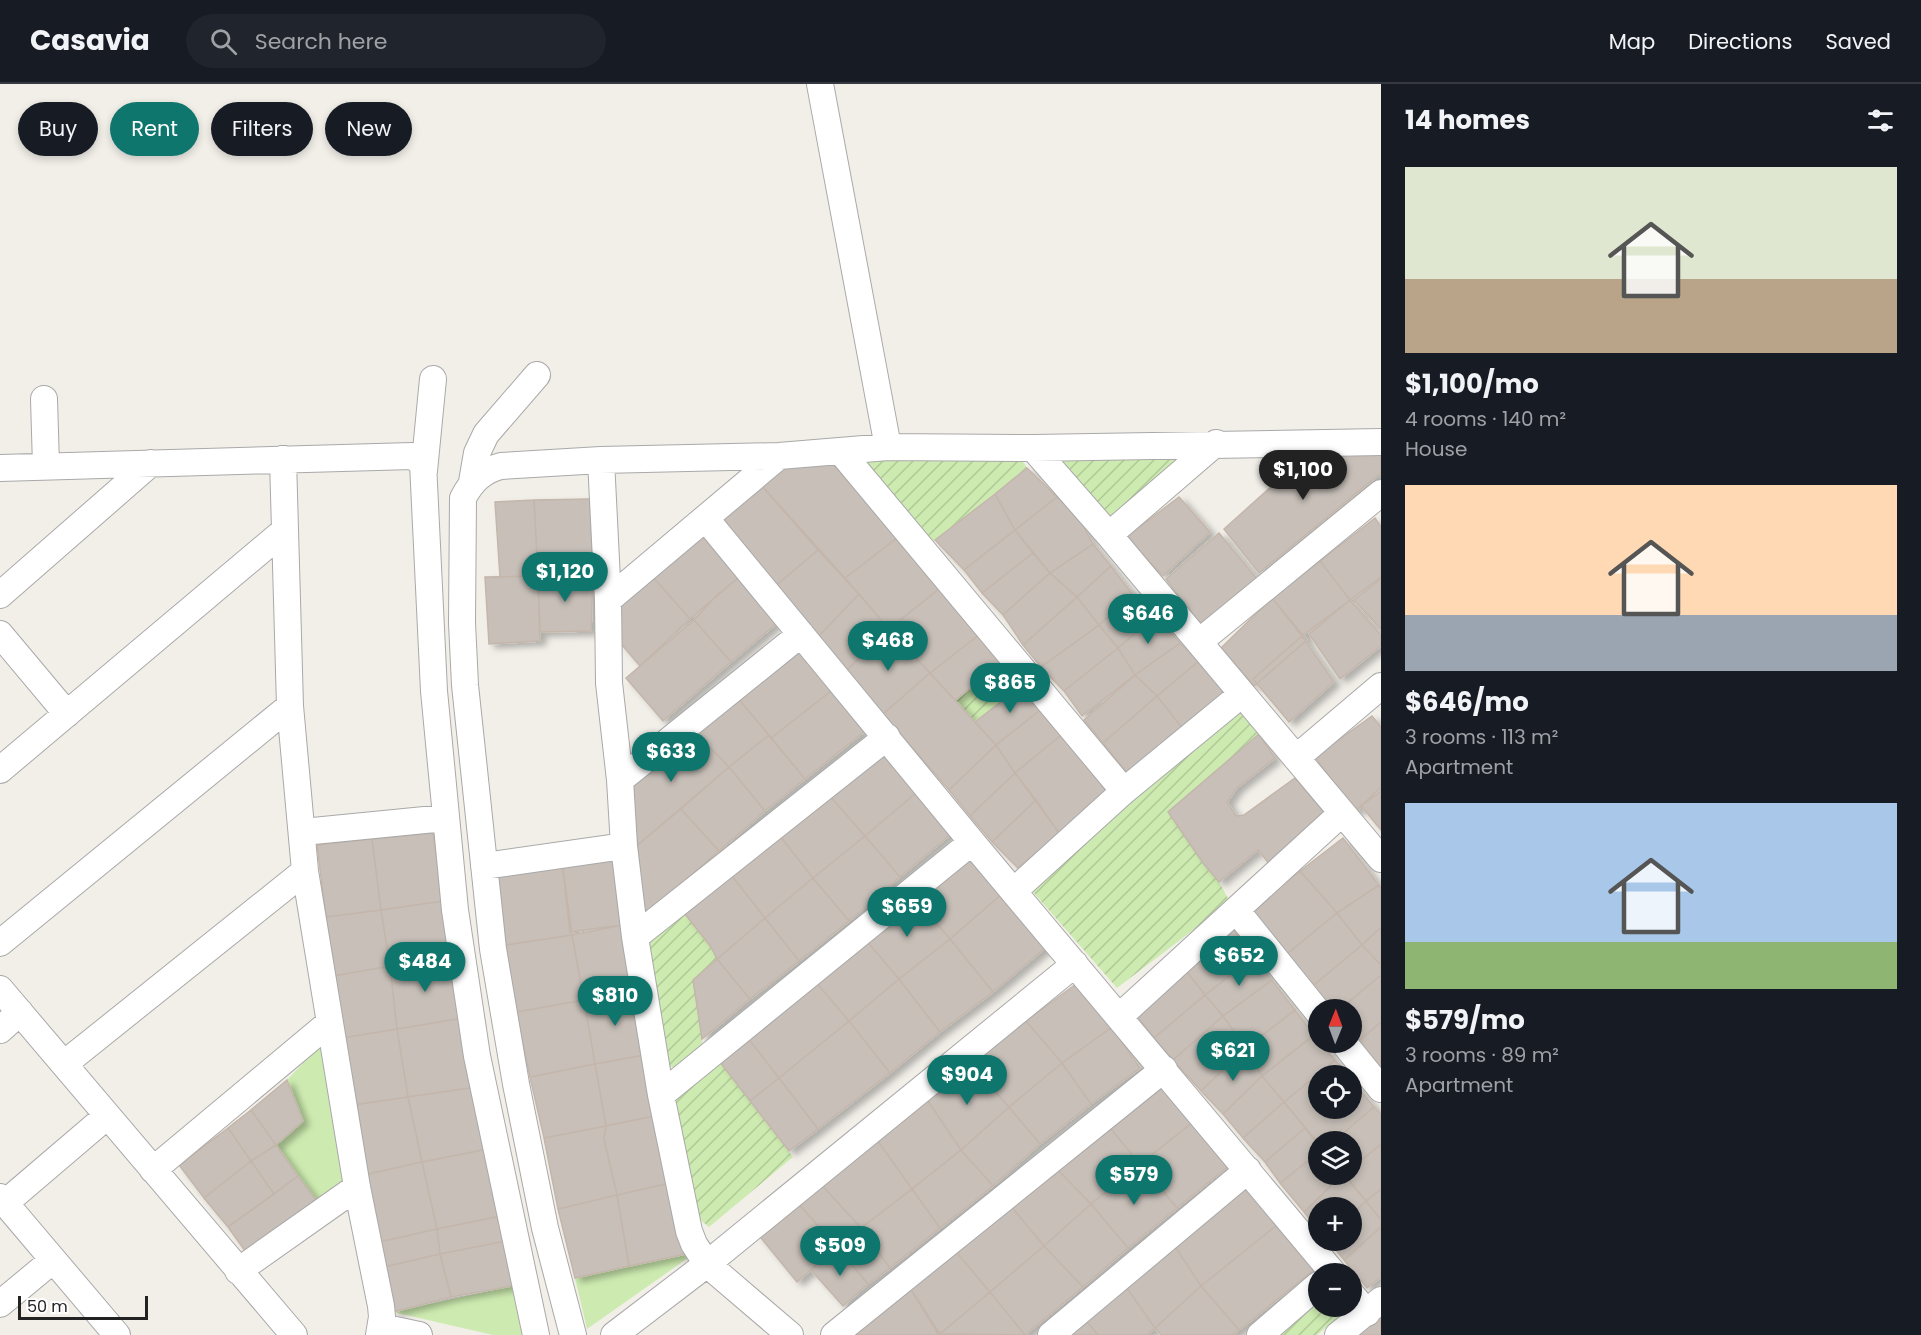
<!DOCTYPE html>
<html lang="en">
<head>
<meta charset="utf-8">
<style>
  body { margin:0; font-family:Poppins,sans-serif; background:#20242c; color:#f1f3f6; height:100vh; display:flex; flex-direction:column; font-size:22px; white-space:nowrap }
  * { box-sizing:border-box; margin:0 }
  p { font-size:20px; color:#9ea1a6 }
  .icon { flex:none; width:33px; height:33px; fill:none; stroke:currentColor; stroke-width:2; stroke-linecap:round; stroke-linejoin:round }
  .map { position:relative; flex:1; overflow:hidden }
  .details { display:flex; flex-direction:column; background:#171b24; width:540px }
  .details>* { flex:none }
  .top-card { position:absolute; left:18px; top:18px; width:570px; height:54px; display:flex; gap:12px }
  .needle { width:39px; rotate:1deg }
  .tools { position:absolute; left:1308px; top:915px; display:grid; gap:12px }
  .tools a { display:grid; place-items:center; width:54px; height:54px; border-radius:50%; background:#171b24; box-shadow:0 3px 9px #0003; font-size:30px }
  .scale { position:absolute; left:18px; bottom:15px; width:130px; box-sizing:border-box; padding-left:6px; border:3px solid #222; border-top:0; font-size:16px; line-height:21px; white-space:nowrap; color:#222; -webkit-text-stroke:4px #fff; paint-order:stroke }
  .price { position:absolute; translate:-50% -51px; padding:0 14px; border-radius:21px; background:#0f766e; color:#fff; font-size:20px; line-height:39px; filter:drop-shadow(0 2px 3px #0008) }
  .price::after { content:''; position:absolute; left:50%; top:36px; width:18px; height:14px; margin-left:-9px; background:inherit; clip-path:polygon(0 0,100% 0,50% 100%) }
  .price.active { background:#222; color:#fff }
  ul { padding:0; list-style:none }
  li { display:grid; align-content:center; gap:12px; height:318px; padding:0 24px }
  li span { display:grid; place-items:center; height:186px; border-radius:0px; color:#555 }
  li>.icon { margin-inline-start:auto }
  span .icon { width:108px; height:108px; fill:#fffc; stroke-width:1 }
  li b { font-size:26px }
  h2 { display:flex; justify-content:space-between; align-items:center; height:72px; padding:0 24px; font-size:26px }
  .pill { padding:0 21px; border-radius:27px; background:#171b24; box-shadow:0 3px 9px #0003; font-size:21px; line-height:54px }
  .pill.active { background:#0f766e; color:#fff }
  header { display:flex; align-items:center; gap:36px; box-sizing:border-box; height:84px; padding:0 30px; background:#171b24; border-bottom:2px solid #363941 }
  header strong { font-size:28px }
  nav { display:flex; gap:33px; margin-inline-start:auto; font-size:21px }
  .search { width:420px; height:54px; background:#20242c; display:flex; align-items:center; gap:15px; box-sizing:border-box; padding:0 21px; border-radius:33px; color:#9ea1a6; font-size:22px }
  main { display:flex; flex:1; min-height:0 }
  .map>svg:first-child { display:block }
  .grass { fill:#cdebb0 }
  .garden { fill:url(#garden-furrows) }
  .building { fill:#c7bfb8; stroke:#c4b6ab; stroke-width:1.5; filter:url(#shadow) }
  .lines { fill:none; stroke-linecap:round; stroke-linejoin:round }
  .minor-casing { stroke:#a9a9a9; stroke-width:28 }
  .minor { stroke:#fff; stroke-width:26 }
</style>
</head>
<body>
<header>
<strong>Casavia</strong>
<div class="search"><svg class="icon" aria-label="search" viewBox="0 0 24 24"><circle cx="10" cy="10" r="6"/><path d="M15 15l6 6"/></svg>Search here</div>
<nav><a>Map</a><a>Directions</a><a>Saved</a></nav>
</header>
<main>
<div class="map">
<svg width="1381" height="1251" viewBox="0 0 1381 1251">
  <defs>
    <pattern id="garden-furrows" width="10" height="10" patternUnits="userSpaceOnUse" patternTransform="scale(1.5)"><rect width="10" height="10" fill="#cdebb0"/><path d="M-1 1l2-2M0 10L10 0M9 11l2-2" fill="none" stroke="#b0c997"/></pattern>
    <filter id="shadow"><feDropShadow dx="6" dy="4" stdDeviation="3" flood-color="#0004"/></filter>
  </defs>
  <rect width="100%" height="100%" fill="#f2efe9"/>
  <path class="grass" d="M 320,961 L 332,1009 L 345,1094 L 316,1116 L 276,1061 L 303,1037 L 287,996 Z
    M 695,1169 L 587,1245 L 575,1194 Z
    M 512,1202 L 523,1251 L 493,1251 L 393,1228 Z"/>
  <path class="garden" d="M 1019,371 L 1027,384 L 935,456 L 926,460 L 864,382 L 869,372 Z
    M 1192,373 L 1112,440 L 1056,376 Z
    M 1003,579 L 1026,598 L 975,638 L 955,616 Z
    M 1240,629 L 1259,650 L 1168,728 L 1203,779 L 1219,798 L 1230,818 L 1117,904 L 1027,801 L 1150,699 Z
    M 685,830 L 711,863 L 717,875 L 693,896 L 703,964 L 677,984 L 668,982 L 647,861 Z
    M 719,977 L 793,1073 L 709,1143 L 698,1134 L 675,1016 Z
    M 1318,1199 L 1318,1222 L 1351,1223 L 1317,1251 L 1261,1251 Z"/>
  <path class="building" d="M 1381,362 L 1381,389 L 1259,489 L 1224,445 L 1282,393 L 1319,364 Z
    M 787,375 L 829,375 L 897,454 L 845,494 L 761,401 Z
    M 1027,384 L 1057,413 L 1015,446 L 995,410 Z
    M 761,401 L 818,466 L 773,504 L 719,436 Z
    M 995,410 L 1015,446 L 964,486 L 935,456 Z
    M 1057,413 L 1080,436 L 1093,460 L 1050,489 L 1015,446 Z
    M 1179,413 L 1210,448 L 1163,492 L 1126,453 Z
    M 590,415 L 593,491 L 538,492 L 534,416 Z
    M 534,416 L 538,492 L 500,493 L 495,418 Z
    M 1375,434 L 1381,443 L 1381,493 L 1350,516 L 1320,477 Z
    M 1015,446 L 1033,469 L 982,509 L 964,486 Z
    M 1219,449 L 1258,496 L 1200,541 L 1166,495 Z
    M 701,450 L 738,494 L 690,535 L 652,492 Z
    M 897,454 L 939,505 L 889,545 L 845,494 Z
    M 1093,460 L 1111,482 L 1077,513 L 1050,489 Z
    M 818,466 L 859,510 L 816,555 L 773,504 Z
    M 1033,469 L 1050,489 L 1003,531 L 982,509 Z
    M 1320,477 L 1350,516 L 1302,552 L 1272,514 Z
    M 1111,482 L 1133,511 L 1099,541 L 1077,513 Z
    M 1050,489 L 1077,513 L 1023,561 L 1003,531 Z
    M 593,491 L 591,547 L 540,548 L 538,492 Z
    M 538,492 L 540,557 L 489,560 L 485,493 Z
    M 652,492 L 690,535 L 640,582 L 621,560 L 616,524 Z
    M 738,494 L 776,540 L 731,578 L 694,536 L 716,512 Z
    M 1381,495 L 1381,545 L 1354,516 Z
    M 939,505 L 980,550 L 930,589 L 889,545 Z
    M 859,510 L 889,545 L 847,586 L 816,555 Z
    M 1133,511 L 1156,532 L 1118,564 L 1099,541 Z
    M 1077,513 L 1099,541 L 1041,583 L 1023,561 Z
    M 1272,514 L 1307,556 L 1254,602 L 1221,564 Z
    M 1350,516 L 1381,551 L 1381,562 L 1340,595 L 1309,550 Z
    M 1156,532 L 1180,559 L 1135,591 L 1118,564 Z
    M 694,536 L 731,578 L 663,637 L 626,594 Z
    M 1099,541 L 1118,564 L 1064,607 L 1041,583 Z
    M 889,545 L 930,589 L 883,630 L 847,586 Z
    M 980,550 L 1003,579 L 955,616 L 930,589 Z
    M 1302,552 L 1334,598 L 1289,638 L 1253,595 Z
    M 1180,559 L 1199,577 L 1157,612 L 1135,591 Z
    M 797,563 L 831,607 L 771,654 L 736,612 Z
    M 1118,564 L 1135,591 L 1082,632 L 1064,607 Z
    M 1199,577 L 1225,610 L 1183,645 L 1157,612 Z
    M 930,589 L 996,661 L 949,706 L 883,630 Z
    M 1135,591 L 1157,612 L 1103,659 L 1084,636 Z
    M 1026,598 L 1044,623 L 996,661 L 975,638 Z
    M 831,607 L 864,648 L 805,695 L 771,654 Z
    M 736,612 L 769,651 L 729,683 L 692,645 Z
    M 1157,612 L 1183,645 L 1128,690 L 1103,659 Z
    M 1044,623 L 1061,651 L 1015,689 L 996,661 Z
    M 1372,632 L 1381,643 L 1381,703 L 1355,728 L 1315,673 Z
    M 692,645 L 729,683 L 634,764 L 629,696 Z
    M 1259,650 L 1275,674 L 1237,704 L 1227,718 L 1236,732 L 1244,731 L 1295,694 L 1330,735 L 1271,782 L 1258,766 L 1219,798 L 1203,779 L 1168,728 Z
    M 769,651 L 805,695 L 765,727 L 729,683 Z
    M 1061,651 L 1107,706 L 1059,749 L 1015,689 Z
    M 996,661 L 1015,689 L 970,732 L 949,706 Z
    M 879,666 L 916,709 L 865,752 L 828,710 Z
    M 729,683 L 765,727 L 719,767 L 681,725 Z
    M 1015,689 L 1036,716 L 992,758 L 970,732 Z
    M 1381,707 L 1381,746 L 1361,722 Z
    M 916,709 L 951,750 L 900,793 L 865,752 Z
    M 828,710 L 865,752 L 813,794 L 780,752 Z
    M 1036,716 L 1059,749 L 1018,784 L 992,758 Z
    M 681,725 L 719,767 L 643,833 L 634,764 Z
    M 433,749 L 443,817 L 381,826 L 372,755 Z
    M 780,752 L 813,794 L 765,834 L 732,792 Z
    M 865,752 L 900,793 L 849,837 L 813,794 Z
    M 1343,754 L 1379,801 L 1337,829 L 1300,787 Z
    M 372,755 L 381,826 L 326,833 L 317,761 Z
    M 968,767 L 1003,809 L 950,855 L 913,812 Z
    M 614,771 L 623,841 L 570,848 L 562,777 Z
    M 562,777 L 572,851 L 506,861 L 495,787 Z
    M 1300,787 L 1337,829 L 1282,874 L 1247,829 Z
    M 732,792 L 765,834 L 717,875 L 711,863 L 685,830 Z
    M 813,794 L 849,837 L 799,877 L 765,834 Z
    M 1379,801 L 1381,804 L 1381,843 L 1362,861 L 1337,829 Z
    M 1003,809 L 1048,862 L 993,908 L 950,855 Z
    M 913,812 L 950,855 L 899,895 L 865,855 Z
    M 443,817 L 452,873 L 390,882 L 381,826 Z
    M 381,826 L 390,882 L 333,892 L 326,833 Z
    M 1337,829 L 1362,861 L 1309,905 L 1282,874 Z
    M 765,834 L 799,877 L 750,915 L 717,875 Z
    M 623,841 L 638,907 L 584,916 L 572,851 Z
    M 1381,843 L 1381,881 L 1362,861 Z
    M 1233,845 L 1254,873 L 1205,911 L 1184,884 Z
    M 572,851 L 584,916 L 516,928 L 506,861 Z
    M 865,855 L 899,895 L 849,937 L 815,897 Z
    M 950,855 L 993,908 L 940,948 L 899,895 Z
    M 1362,861 L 1381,881 L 1381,891 L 1339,926 L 1326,926 L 1309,905 Z
    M 452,873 L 463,934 L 397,945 L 390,882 Z
    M 1254,873 L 1272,896 L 1223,932 L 1205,911 Z
    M 717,875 L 750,915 L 702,955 L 693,896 Z
    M 390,882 L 397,945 L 342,954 L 333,892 Z
    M 1184,884 L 1205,911 L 1154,954 L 1134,928 Z
    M 1381,891 L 1381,938 L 1355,960 L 1352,956 L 1352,926 L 1339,926 Z
    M 899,895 L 940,948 L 890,989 L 849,937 Z
    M 1272,896 L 1295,926 L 1246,964 L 1223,932 Z
    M 815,897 L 849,937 L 779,994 L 748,954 Z
    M 1080,897 L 1112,943 L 1062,979 L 1026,937 Z
    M 638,907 L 645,971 L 595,980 L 584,916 Z
    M 1205,911 L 1223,932 L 1173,976 L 1154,954 Z
    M 584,916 L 595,980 L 530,993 L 516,928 Z
    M 1295,926 L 1314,951 L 1262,992 L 1246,964 Z
    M 1223,932 L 1246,964 L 1201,1007 L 1173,976 Z
    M 463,934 L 476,1003 L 408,1013 L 397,945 Z
    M 849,937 L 890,989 L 818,1045 L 779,994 Z
    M 1026,937 L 1062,979 L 1009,1023 L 971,980 Z
    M 1381,938 L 1381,990 L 1355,960 Z
    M 1112,943 L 1140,984 L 1091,1020 L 1062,979 Z
    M 397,945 L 408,1013 L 353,1021 L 342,954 Z
    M 1314,951 L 1318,958 L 1335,976 L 1284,1018 L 1262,992 Z
    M 748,954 L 779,994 L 750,1017 L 719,977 Z
    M 1246,964 L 1262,992 L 1223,1030 L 1201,1007 Z
    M 645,971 L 654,1032 L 606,1042 L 595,980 Z
    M 1335,976 L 1348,992 L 1318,992 L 1318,1024 L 1352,1024 L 1352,996 L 1374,1023 L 1333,1058 L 1318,1058 L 1318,1059 L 1284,1018 Z
    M 1062,979 L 1091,1020 L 1040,1060 L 1009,1023 Z
    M 595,980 L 606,1042 L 544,1054 L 530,993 Z
    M 971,980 L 1009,1023 L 961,1066 L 926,1014 Z
    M 1262,992 L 1284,1018 L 1243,1054 L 1223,1030 Z
    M 779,994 L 818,1045 L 789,1067 L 750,1017 Z
    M 1160,994 L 1193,1038 L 1140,1080 L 1105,1038 Z
    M 287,996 L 303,1037 L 276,1061 L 251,1026 Z
    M 476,1003 L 488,1065 L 422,1078 L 408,1013 Z
    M 408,1013 L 422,1078 L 364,1091 L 353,1021 Z
    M 926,1014 L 961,1066 L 912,1105 L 875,1053 Z
    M 1284,1018 L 1305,1044 L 1265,1078 L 1243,1054 Z
    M 1009,1023 L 1040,1060 L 993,1102 L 961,1066 Z
    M 1374,1023 L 1381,1030 L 1381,1060 L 1352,1084 L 1352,1058 L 1333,1058 Z
    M 251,1026 L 276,1061 L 251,1077 L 228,1044 Z
    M 654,1032 L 670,1099 L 617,1111 L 604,1055 L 606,1042 Z
    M 1105,1038 L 1140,1080 L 1091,1120 L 1054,1082 Z
    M 1193,1038 L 1229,1082 L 1177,1124 L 1140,1080 Z
    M 606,1042 L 604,1055 L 617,1111 L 558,1125 L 544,1054 Z
    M 228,1044 L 251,1077 L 204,1114 L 179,1081 Z
    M 1305,1044 L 1318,1060 L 1318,1069 L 1280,1099 L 1265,1078 Z
    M 875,1053 L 912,1105 L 861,1144 L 820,1099 Z
    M 1381,1060 L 1381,1105 L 1366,1117 L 1344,1090 L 1352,1090 L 1352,1084 Z
    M 276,1061 L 298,1092 L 274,1110 L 251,1077 Z
    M 488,1065 L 501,1132 L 437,1145 L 422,1078 Z
    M 961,1066 L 993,1102 L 940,1144 L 912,1105 Z
    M 1318,1069 L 1318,1090 L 1343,1090 L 1304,1128 L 1280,1099 Z
    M 251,1077 L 274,1110 L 228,1143 L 204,1114 Z
    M 422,1078 L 437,1145 L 379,1158 L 364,1091 Z
    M 1140,1080 L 1177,1124 L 1128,1164 L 1091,1120 Z
    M 1054,1082 L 1091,1120 L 1044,1162 L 1010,1121 Z
    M 1343,1090 L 1366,1117 L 1352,1130 L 1352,1124 L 1318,1124 L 1318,1146 L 1304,1128 Z
    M 298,1092 L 316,1116 L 245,1167 L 228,1143 Z
    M 1245,1096 L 1282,1137 L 1201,1202 L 1172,1158 Z
    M 670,1099 L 686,1170 L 629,1182 L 617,1111 Z
    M 820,1099 L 861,1144 L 837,1163 L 796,1117 Z
    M 912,1105 L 940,1144 L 890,1184 L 861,1144 Z
    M 1381,1105 L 1381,1136 L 1366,1117 Z
    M 617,1111 L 629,1182 L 575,1194 L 558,1125 Z
    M 796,1117 L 837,1163 L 797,1198 L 757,1149 Z
    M 1366,1117 L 1381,1136 L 1381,1143 L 1344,1176 L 1328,1156 L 1352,1156 L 1352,1130 Z
    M 1091,1120 L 1128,1164 L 1083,1203 L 1044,1162 Z
    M 1010,1121 L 1044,1162 L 990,1208 L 957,1169 Z
    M 501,1132 L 506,1157 L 440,1170 L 437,1145 Z
    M 1282,1137 L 1318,1183 L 1239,1246 L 1201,1202 Z
    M 1381,1143 L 1381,1193 L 1367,1204 L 1344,1176 Z
    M 861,1144 L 890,1184 L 868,1200 L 837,1163 Z
    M 437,1145 L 440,1170 L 384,1183 L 379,1158 Z
    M 506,1157 L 512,1202 L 451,1213 L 440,1170 Z
    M 1172,1158 L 1201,1202 L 1155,1244 L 1124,1200 Z
    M 1044,1162 L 1083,1203 L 1025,1251 L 990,1208 Z
    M 837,1163 L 868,1200 L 843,1222 L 811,1186 Z
    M 957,1169 L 990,1208 L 940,1250 L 910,1204 Z
    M 440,1170 L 451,1213 L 393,1228 L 384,1183 Z
    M 1124,1200 L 1155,1244 L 1147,1251 L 1098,1251 L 1082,1232 Z
    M 1201,1202 L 1239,1246 L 1232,1251 L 1161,1251 L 1155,1244 Z
    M 910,1204 L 939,1251 L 852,1251 Z
    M 990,1208 L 1025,1251 L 940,1250 Z
    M 1381,1225 L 1381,1251 L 1351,1251 Z
    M 1082,1232 L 1098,1251 L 1061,1251 Z"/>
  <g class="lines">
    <g class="minor-casing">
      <path id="minor" d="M 820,0 L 888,363
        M 44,315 L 46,381
        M 1033,364 L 1109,451 L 1381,775
        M 841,368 L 1124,707
        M 283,375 L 290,622 L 305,787 L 357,1103 L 381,1222 L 382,1233 L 379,1251
        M 601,376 L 608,516 L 609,599 L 620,696 L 624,762 L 635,853 L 661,1011 L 689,1147 L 694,1160 L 707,1180 L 790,1251
        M 0,384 L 412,372 L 423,379 L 434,607 L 455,826 L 477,972 L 536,1251
        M 424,387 L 433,295
        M 472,398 L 477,369 L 486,350 L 537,291
        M 706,435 L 972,758 L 1334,1190
        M 1109,451 L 1216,359
        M 0,511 L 151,379
        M 608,516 L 779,372
        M 0,550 L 67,630
        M 1199,558 L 1381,409
        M 1296,674 L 1381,602
        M 0,686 L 284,447
        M 620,696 L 801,550
        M 303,748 L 445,734
        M 484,782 L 624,762
        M 1015,806 L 1124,707 L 1242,610
        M 1236,826 L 1318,928
        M 635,853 L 887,653
        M 0,859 L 290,622
        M 0,905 L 294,1251
        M 1120,932 L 1342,729
        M 0,946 L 20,928
        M 1343,958 L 1381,1005
        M 64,980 L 305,787
        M 661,1011 L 972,758
        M 153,1086 L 329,939
        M 0,1113 L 117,1251
        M 5,1119 L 107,1032
        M 238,1187 L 357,1103
        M 1352,1211 L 1367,1229
        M 0,1220 L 53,1176
        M 381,1243 L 419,1251
        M 573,1251 L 545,1144 L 516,1000 L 493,865 L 465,601 L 462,539 L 463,414 C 472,397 482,387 501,382 L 601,376 L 779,372 L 888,363 L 1033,364 L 1381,358
        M 614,1251 L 707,1180 L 1075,880
        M 834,1251 L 1164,985
        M 1051,1251 L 1248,1086
        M 1260,1251 L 1318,1201
        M 1338,1251 L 1381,1216"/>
    </g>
    <use href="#minor" class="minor"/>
  </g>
</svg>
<div class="tools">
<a><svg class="needle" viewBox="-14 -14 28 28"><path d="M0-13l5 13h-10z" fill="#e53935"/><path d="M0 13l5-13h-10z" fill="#9ea1a6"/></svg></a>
<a><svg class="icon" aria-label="locate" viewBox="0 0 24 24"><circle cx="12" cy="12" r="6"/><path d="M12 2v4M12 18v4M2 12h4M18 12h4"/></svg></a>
<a><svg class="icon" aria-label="layers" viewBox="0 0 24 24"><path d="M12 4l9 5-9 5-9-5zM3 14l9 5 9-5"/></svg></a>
<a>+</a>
<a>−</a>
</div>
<div class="scale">50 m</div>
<b class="price active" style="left:1303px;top:417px">$1,100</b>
<b class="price" style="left:565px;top:519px">$1,120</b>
<b class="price" style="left:1148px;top:561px">$646</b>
<b class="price" style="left:888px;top:588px">$468</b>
<b class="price" style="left:1010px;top:630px">$865</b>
<b class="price" style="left:671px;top:699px">$633</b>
<b class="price" style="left:907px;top:854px">$659</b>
<b class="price" style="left:1239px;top:903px">$652</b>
<b class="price" style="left:425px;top:909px">$484</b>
<b class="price" style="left:615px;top:943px">$810</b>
<b class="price" style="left:1233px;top:998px">$621</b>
<b class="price" style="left:967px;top:1022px">$904</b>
<b class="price" style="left:1134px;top:1122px">$579</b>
<b class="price" style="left:840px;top:1193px">$509</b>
<div class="top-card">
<a class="pill">Buy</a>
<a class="pill active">Rent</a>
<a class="pill">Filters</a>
<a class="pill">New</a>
</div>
</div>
<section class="details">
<h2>14 homes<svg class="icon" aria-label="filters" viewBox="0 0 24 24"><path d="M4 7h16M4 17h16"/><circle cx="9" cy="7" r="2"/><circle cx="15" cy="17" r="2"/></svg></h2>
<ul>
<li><span style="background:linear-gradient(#dfe7d0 60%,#b9a48a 0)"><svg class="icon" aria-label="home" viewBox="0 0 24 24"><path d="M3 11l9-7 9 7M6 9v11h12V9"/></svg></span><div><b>$1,100/mo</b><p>4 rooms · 140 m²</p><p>House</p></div></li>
<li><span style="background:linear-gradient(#ffd9b3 70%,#9aa5b1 0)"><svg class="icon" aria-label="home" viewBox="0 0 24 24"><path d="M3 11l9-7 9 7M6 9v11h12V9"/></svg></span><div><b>$646/mo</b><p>3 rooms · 113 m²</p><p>Apartment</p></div></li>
<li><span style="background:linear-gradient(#a9c7e8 75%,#8fb573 0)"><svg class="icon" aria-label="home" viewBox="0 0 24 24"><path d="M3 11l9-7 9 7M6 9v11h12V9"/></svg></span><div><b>$579/mo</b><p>3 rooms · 89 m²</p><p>Apartment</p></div></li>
</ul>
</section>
</main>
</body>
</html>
